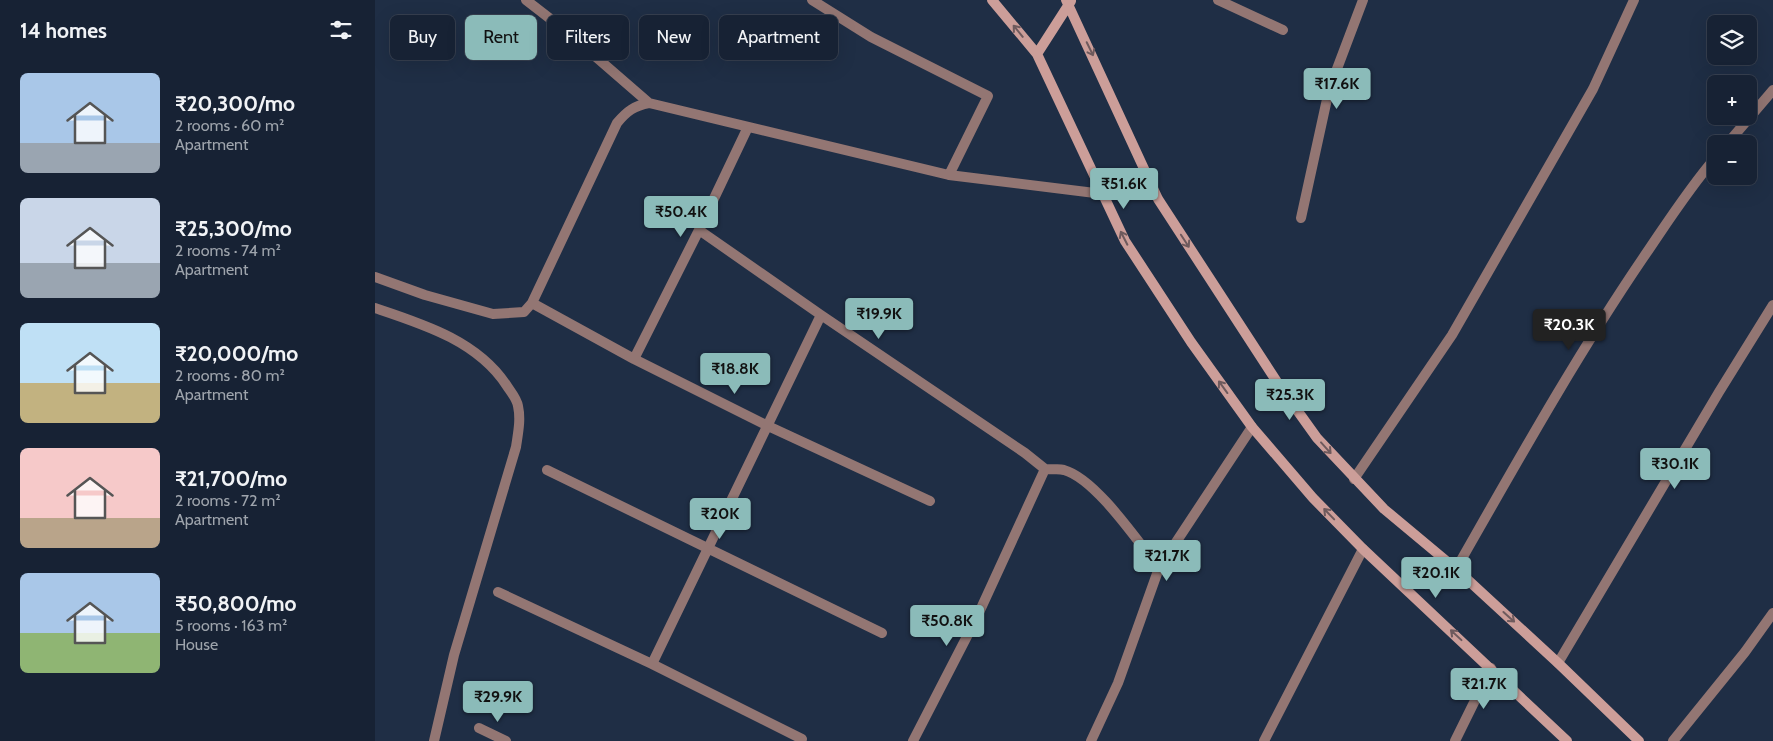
<!DOCTYPE html>
<html lang="en">
<head>
<meta charset="utf-8">
<style>
  body { margin:0; font-family:Cabin,sans-serif; background:#202a3c; color:#f1f3f6; height:100vh; display:flex; flex-direction:column; font-size:19px; white-space:nowrap }
  * { box-sizing:border-box; margin:0 }
  p { font-size:16px; color:#9ea4ac }
  .icon { flex:none; width:28px; height:28px; fill:none; stroke:currentColor; stroke-width:2; stroke-linecap:round; stroke-linejoin:round }
  .map { position:relative; flex:1; overflow:hidden }
  .drawer { display:flex; flex-direction:column; background:#172234; width:375px }
  .drawer>* { flex:none }
  .hud { position:absolute; left:15px; top:15px; width:475px; height:45px; display:flex; gap:10px }
  .controls { position:absolute; left:1332px; top:15px; display:grid; gap:10px }
  .controls a { display:grid; place-items:center; width:50px; height:50px; border-radius:8px; background:#172234; box-shadow:0 5px 20px #0002,0 0 0 1px #363f4f; font-size:25px }
  .price { position:absolute; translate:-50% -42px; padding:0 11px; border-radius:5px; background:#8bbbb9; color:#111; font-size:16px; line-height:32px; filter:drop-shadow(0 1px 2px #0008) }
  .price::after { content:''; position:absolute; left:50%; top:30px; width:15px; height:11px; margin-left:-8px; background:inherit; clip-path:polygon(0 0,100% 0,50% 100%) }
  .price.on { background:#222; color:#fff }
  ul { padding:0; list-style:none }
  li { display:flex; align-items:center; gap:15px; height:125px; padding:0 20px }
  li span { display:grid; place-items:center; flex:none; width:140px; height:100px; border-radius:8px; color:#555 }
  li>.icon { margin-inline-start:auto }
  span .icon { width:60px; height:60px; fill:#fffc; stroke-width:1 }
  li b { font-size:21px }
  h2 { display:flex; justify-content:space-between; align-items:center; height:60px; padding:0 20px; font-size:21px }
  .chip { padding:0 18px; border-radius:8px; background:#172234; box-shadow:0 5px 20px #0002,0 0 0 1px #363f4f; font-size:18px; line-height:45px }
  .chip.on { background:#8bbbb9; color:#111 }
  main { display:flex; flex:1; min-height:0 }
  .map>svg:first-child { display:block }
  .lines { fill:none; stroke-linecap:round; stroke-linejoin:round }
  .service { stroke:#937673; stroke-width:10 }
  .minor { stroke:#937673; stroke-width:10 }
  .secondary { stroke:#cc9e99; stroke-width:10 }
  .oneway { stroke:#6e5a5d }
</style>
</head>
<body>
<main>
<section class="drawer">
<h2>14 homes<svg class="icon" aria-label="filters" viewBox="0 0 24 24"><path d="M4 7h16M4 17h16"/><circle cx="9" cy="7" r="2"/><circle cx="15" cy="17" r="2"/></svg></h2>
<ul>
<li><span style="background:linear-gradient(#a9c7e8 70%,#9aa5b1 0)"><svg class="icon" aria-label="home" viewBox="0 0 24 24"><path d="M3 11l9-7 9 7M6 9v11h12V9"/></svg></span><div><b>₹20,300/mo</b><p>2 rooms · 60 m²</p><p>Apartment</p></div></li>
<li><span style="background:linear-gradient(#c9d6e8 65%,#9aa5b1 0)"><svg class="icon" aria-label="home" viewBox="0 0 24 24"><path d="M3 11l9-7 9 7M6 9v11h12V9"/></svg></span><div><b>₹25,300/mo</b><p>2 rooms · 74 m²</p><p>Apartment</p></div></li>
<li><span style="background:linear-gradient(#bfe0f5 60%,#c2b280 0)"><svg class="icon" aria-label="home" viewBox="0 0 24 24"><path d="M3 11l9-7 9 7M6 9v11h12V9"/></svg></span><div><b>₹20,000/mo</b><p>2 rooms · 80 m²</p><p>Apartment</p></div></li>
<li><span style="background:linear-gradient(#f6c9c9 70%,#b9a48a 0)"><svg class="icon" aria-label="home" viewBox="0 0 24 24"><path d="M3 11l9-7 9 7M6 9v11h12V9"/></svg></span><div><b>₹21,700/mo</b><p>2 rooms · 72 m²</p><p>Apartment</p></div></li>
<li><span style="background:linear-gradient(#a9c7e8 60%,#8fb573 0)"><svg class="icon" aria-label="home" viewBox="0 0 24 24"><path d="M3 11l9-7 9 7M6 9v11h12V9"/></svg></span><div><b>₹50,800/mo</b><p>5 rooms · 163 m²</p><p>House</p></div></li>
</ul>
</section>
<div class="map">
<svg width="1398" height="741" viewBox="0 0 1398 741">
  <rect width="100%" height="100%" fill="#1f2e45"/>
  <g class="lines">
    <path class="service" d="M 0,308 C 48,324 103,341 132,386 C 136,392 142,399 143,406 C 146,420 143,433 141,447 L 79,655 L 59,741"/>
    <path class="minor" d="M 151,0 L 191,31 L 274,103
      M 437,0 L 496,37 L 613,96 L 574,175
      M 843,0 L 908,30
      M 1352,144 L 1398,90
      M 926,218 L 954,90 L 988,0
      M 324,230 L 446,315 L 650,453 L 670,469
      M 0,277 L 50,295 L 118,314 L 149,312 L 157,303 L 242,123 C 252,111 259,106 274,103 L 574,175 L 728,194
      M 157,303 L 259,359 L 393,426 L 555,501
      M 259,359 L 324,230 L 373,127
      M 172,470 L 507,633
      M 979,479 L 1077,335 L 1218,89 L 1259,0
      M 1081,569 C 1141,464 1200,358 1268,258 C 1292,223 1314,188 1341,157
      M 123,592 L 277,664 L 427,739
      M 1183,663 L 1344,392 L 1398,305
      M 277,664 L 446,315
      M 104,728 L 131,741
      M 538,741 L 602,617 L 670,469 C 676,469 684,469 689,470 C 721,479 763,542 784,568
      M 716,741 L 743,683 L 784,568 L 877,427
      M 889,741 L 988,549
      M 1080,741 L 1116,668
      M 1298,741 L 1370,652 L 1398,613"/>
    <path class="secondary" d="M 617,0 L 662,54 L 750,241 L 816,342 L 877,427 L 938,498 L 988,549 L 1192,741
      M 691,0 L 783,199 L 904,385 L 942,438 L 1009,509 L 1081,569 L 1183,663 L 1264,741
      M 662,54 L 696,1"/>
  </g>
  <defs><path id="oneway-shaft" d="M-6 0H5M1.5-3L5.5 0L1.5 3" fill="none" stroke-width="1.6" stroke-linecap="round" stroke-linejoin="round" transform="scale(1.25)"/></defs>
  <g class="oneway">
    <use href="#oneway-shaft" transform="translate(643 31) rotate(-129)"/>
    <use href="#oneway-shaft" transform="translate(715 49) rotate(64)"/>
    <use href="#oneway-shaft" transform="translate(749 238) rotate(-117)"/>
    <use href="#oneway-shaft" transform="translate(810 241) rotate(57)"/>
    <use href="#oneway-shaft" transform="translate(848 387) rotate(-126)"/>
    <use href="#oneway-shaft" transform="translate(951 448) rotate(48)"/>
    <use href="#oneway-shaft" transform="translate(954 514) rotate(-134)"/>
    <use href="#oneway-shaft" transform="translate(1134 617) rotate(42)"/>
    <use href="#oneway-shaft" transform="translate(1081 635) rotate(-137)"/>
  </g>
</svg>
<div class="controls">
<a><svg class="icon" aria-label="layers" viewBox="0 0 24 24"><path d="M12 4l9 5-9 5-9-5zM3 14l9 5 9-5"/></svg></a>
<a>+</a>
<a>−</a>
</div>
<b class="price" style="left:962px;top:110px">₹17.6K</b>
<b class="price" style="left:749px;top:210px">₹51.6K</b>
<b class="price" style="left:306px;top:238px">₹50.4K</b>
<b class="price" style="left:504px;top:340px">₹19.9K</b>
<b class="price on" style="left:1194px;top:351px">₹20.3K</b>
<b class="price" style="left:360px;top:395px">₹18.8K</b>
<b class="price" style="left:915px;top:421px">₹25.3K</b>
<b class="price" style="left:1300px;top:490px">₹30.1K</b>
<b class="price" style="left:345px;top:540px">₹20K</b>
<b class="price" style="left:792px;top:582px">₹21.7K</b>
<b class="price" style="left:1061px;top:599px">₹20.1K</b>
<b class="price" style="left:572px;top:647px">₹50.8K</b>
<b class="price" style="left:1109px;top:710px">₹21.7K</b>
<b class="price" style="left:123px;top:723px">₹29.9K</b>
<div class="hud">
<a class="chip">Buy</a>
<a class="chip on">Rent</a>
<a class="chip">Filters</a>
<a class="chip">New</a>
<a class="chip">Apartment</a>
</div>
</div>
</main>
</body>
</html>
